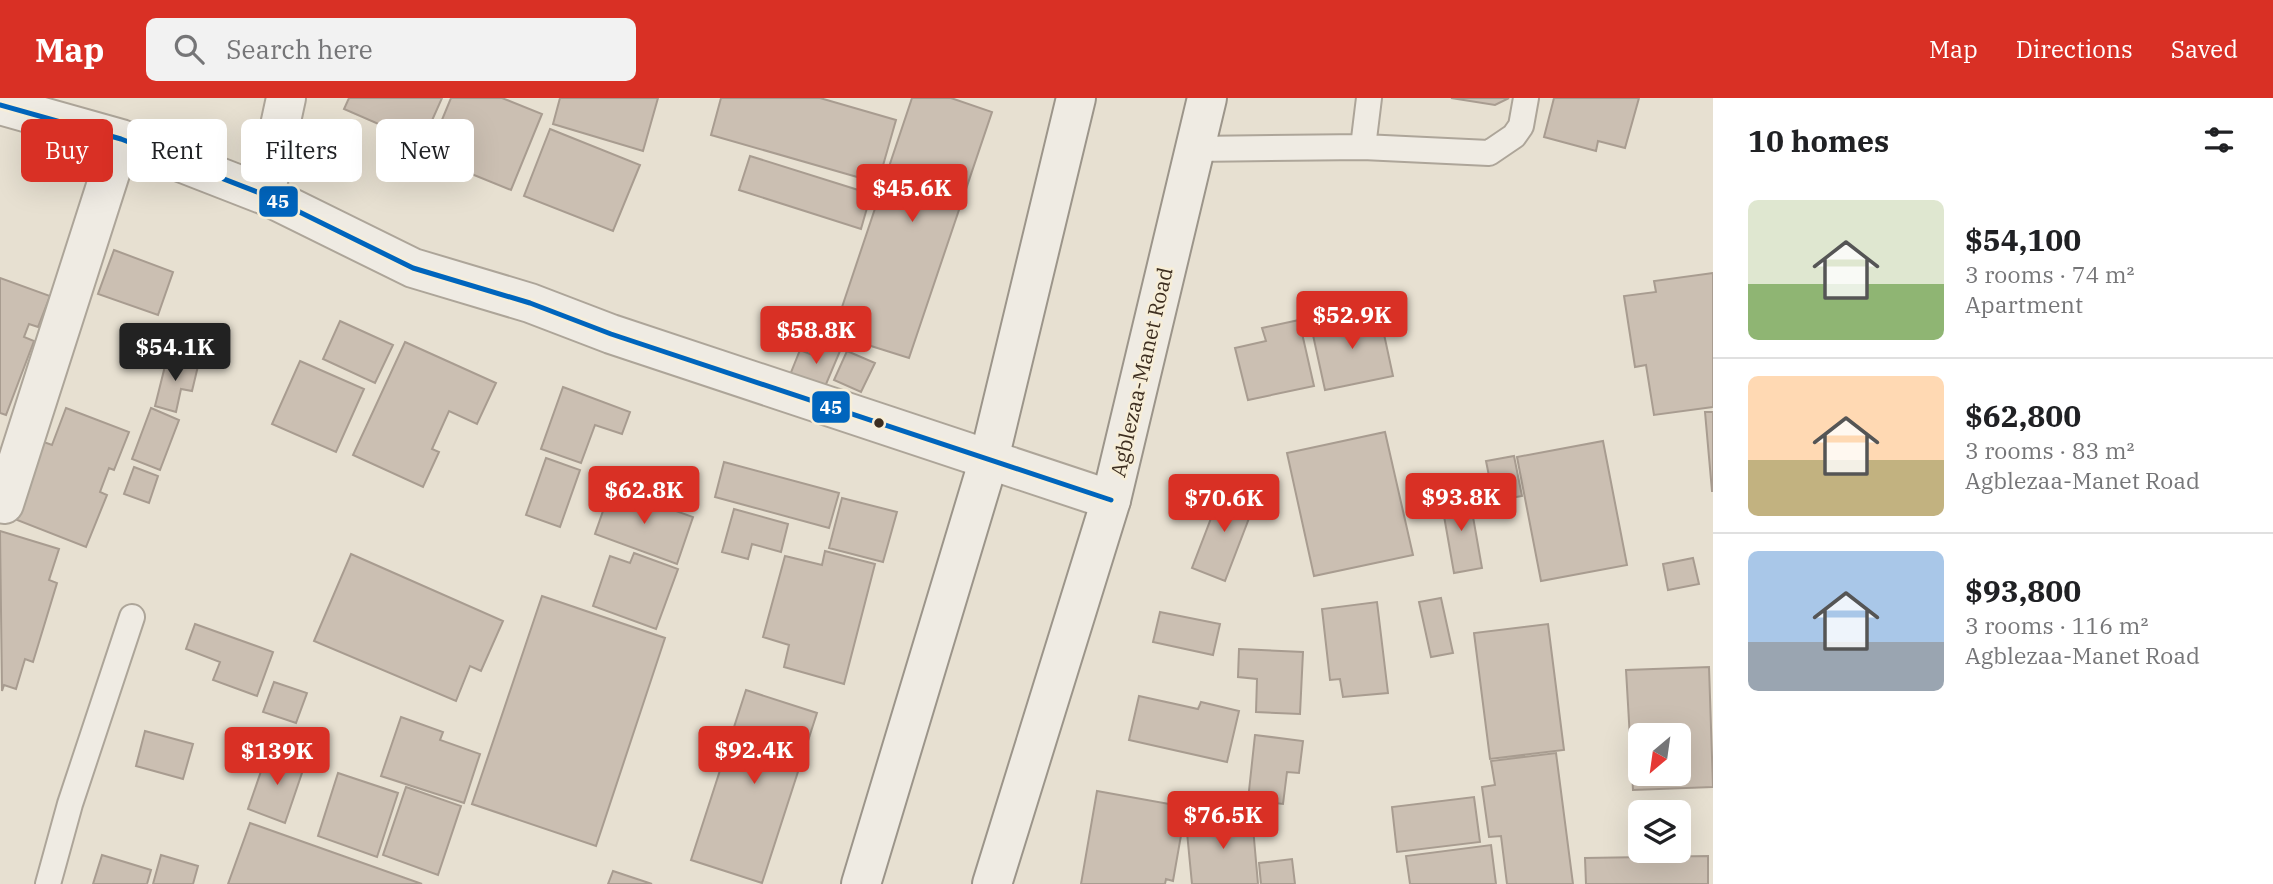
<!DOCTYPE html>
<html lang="en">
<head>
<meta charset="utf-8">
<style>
  body { margin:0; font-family:"IBM Plex Serif",serif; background:#f2f2f2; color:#202124; height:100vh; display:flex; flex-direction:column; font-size:26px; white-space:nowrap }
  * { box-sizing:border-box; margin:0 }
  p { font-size:23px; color:#757577 }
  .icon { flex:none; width:38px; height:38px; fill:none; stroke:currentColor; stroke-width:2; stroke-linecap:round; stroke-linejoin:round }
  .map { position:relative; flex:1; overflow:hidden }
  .details { display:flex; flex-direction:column; background:#fff; width:560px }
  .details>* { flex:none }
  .hud { position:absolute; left:21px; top:21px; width:665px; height:63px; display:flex; gap:14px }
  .needle { width:46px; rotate:209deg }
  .fabs { position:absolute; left:1628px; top:625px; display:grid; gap:14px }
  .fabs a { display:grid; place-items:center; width:63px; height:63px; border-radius:10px; background:#fff; box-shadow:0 7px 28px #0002; font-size:35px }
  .price { position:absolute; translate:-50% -60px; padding:0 16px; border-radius:7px; background:#d93025; color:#fff; font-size:23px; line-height:46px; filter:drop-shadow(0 2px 4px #0008) }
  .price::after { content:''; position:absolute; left:50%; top:42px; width:21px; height:16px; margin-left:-10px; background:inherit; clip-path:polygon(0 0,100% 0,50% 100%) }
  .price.current { background:#222; color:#fff }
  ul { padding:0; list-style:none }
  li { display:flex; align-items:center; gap:21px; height:175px; padding:0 35px }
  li+li { border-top:2px solid #e0e0e0 }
  li span { display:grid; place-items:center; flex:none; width:196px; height:140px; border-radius:10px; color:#555 }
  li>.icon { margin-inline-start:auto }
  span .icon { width:84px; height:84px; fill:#fffc; stroke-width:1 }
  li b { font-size:30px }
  h2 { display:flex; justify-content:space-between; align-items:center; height:84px; padding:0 35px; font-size:30px }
  .pill { padding:0 24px; border-radius:10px; background:#fff; box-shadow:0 7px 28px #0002; font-size:24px; line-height:63px }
  .pill.current { background:#d93025; color:#fff }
  header { display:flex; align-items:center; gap:42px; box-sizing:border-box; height:98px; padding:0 35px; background:#d93025; color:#fff }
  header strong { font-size:33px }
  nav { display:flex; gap:38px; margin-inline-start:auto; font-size:24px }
  .search { width:490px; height:63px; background:#f2f2f2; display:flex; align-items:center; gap:18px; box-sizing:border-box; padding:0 24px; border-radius:10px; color:#757577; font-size:26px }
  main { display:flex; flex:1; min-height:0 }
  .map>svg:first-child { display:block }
  .building { fill:#cbbfb2; stroke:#a89c90; stroke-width:2; fill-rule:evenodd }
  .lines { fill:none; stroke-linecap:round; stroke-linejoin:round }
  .service-casing { stroke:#ada599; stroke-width:28 }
  .minor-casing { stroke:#ada599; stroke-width:42 }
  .secondary-casing { stroke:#9c958a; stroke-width:42 }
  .service { stroke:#efebe3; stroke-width:24 }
  .minor { stroke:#efebe3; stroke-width:38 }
  .secondary { stroke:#efebe3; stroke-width:38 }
  .bus-1-casing { stroke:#f7eed8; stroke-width:10 }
  .bus-1 { stroke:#0065bd; stroke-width:5 }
  .bus-dot { fill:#3d2e20; stroke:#f7eed8; stroke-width:2.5 }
  .labels { text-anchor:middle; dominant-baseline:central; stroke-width:5; stroke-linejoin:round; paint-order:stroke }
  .street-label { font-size:21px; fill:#3d2e20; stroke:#f7eed8 }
  .line-badge { stroke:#f7eed8; stroke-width:2.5 }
  .badge-label { font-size:19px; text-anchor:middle; font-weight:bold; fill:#fff }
</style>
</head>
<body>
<header>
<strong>Map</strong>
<div class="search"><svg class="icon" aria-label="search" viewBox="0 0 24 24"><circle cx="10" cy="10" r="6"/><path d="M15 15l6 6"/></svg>Search here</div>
<nav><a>Map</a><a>Directions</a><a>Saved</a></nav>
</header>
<main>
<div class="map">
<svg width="1713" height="786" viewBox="0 0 1713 786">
  <rect width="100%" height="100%" fill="#e7e0d1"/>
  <path class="building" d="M 349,0 L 442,0 L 422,45 L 344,11 Z
    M 451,0 L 502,0 L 542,16 L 511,92 L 427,58 Z
    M 560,0 L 658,0 L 643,53 L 553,26 Z
    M 721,0 L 820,0 L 896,22 L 878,85 L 711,37 Z
    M 912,0 L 951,0 L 992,14 L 909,260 L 833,236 Z
    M 1451,0 L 1509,0 L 1495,7 Z
    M 1554,0 L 1639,0 L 1625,50 L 1598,43 L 1596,53 L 1544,39 Z
    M 550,31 L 640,67 L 613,133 L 524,98 Z
    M 750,58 L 871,96 L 861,131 L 739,92 Z
    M 114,152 L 173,174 L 158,217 L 98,196 Z
    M 1713,175 L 1713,309 L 1654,317 L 1646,267 L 1635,269 L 1624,198 L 1656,194 L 1654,183 Z
    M 0,180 L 50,198 L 38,229 L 29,226 L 24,239 L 34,243 L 6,317 L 0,315 Z
    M 1379,213 L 1393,278 L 1325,292 L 1311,228 Z
    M 1299,222 L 1314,288 L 1248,302 L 1235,250 L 1266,243 L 1262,230 Z
    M 340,223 L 393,247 L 375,285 L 323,261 Z
    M 405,244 L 496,285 L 477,326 L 449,313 L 432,351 L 439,354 L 423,389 L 353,357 Z
    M 821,245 L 840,253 L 824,291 L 790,277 L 800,252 L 815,258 Z
    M 847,253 L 875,265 L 861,294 L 834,282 Z
    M 167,260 L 198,268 L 192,293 L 181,291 L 176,314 L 155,308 Z
    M 300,263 L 364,291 L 336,354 L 272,326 Z
    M 563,289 L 630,314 L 622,336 L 595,327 L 581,365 L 541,351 Z
    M 66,310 L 129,334 L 114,372 L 109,370 L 100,394 L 107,397 L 86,449 L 12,420 L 41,343 L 52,347 Z
    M 151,310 L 179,322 L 160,372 L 132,361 Z
    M 1705,314 L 1713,314 L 1713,393 L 1712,393 Z
    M 1385,334 L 1413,457 L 1314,478 L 1287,355 Z
    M 1603,343 L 1627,467 L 1541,483 L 1517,359 Z
    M 1514,358 L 1522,398 L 1494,403 L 1486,363 Z
    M 546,360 L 580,372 L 560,429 L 526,417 Z
    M 724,364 L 839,395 L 829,430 L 715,399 Z
    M 134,369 L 158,378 L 149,405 L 124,396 Z
    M 1223,389 L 1256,402 L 1225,483 L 1192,470 Z
    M 611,390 L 693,419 L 677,466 L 595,436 Z
    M 1469,396 L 1482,470 L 1454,475 L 1441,401 Z
    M 842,400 L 897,414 L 883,464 L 829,450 Z
    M 734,411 L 788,426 L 781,454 L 752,446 L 748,461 L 722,454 Z
    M 0,433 L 59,451 L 49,482 L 57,485 L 33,564 L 25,561 L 16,591 L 4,587 L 2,593 Z
    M 825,453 L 875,466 L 844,586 L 784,569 L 789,547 L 763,539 L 785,458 L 822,467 Z
    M 634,455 L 678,471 L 656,531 L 593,508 L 610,458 L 630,465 Z
    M 351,456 L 503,523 L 481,573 L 470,568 L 456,603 L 314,543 Z
    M 1693,460 L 1699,486 L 1668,492 L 1663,466 Z
    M 542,498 L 665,540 L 596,748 L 472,706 Z
    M 1441,500 L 1453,555 L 1431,559 L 1419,504 Z
    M 1377,504 L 1388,595 L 1343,599 L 1340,581 L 1330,582 L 1322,511 Z
    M 1160,514 L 1220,526 L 1213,557 L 1153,544 Z
    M 195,526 L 273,554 L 257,598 L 213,582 L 220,564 L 186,551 Z
    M 1548,526 L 1564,652 L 1490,661 L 1474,535 Z
    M 1239,551 L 1303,554 L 1300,616 L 1256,614 L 1257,581 L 1238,579 Z
    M 1709,569 L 1713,689 L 1633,692 L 1626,572 ZM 1640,637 L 1678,637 L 1678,676 L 1640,676 Z
    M 274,584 L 307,595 L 296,625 L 263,614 Z
    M 746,592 L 817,615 L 762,785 L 691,762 Z
    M 1139,598 L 1198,611 L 1201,604 L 1239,613 L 1227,664 L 1129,642 Z
    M 401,619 L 443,634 L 440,642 L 480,656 L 464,705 L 381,678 Z
    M 145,633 L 193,646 L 183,681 L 136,668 Z
    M 1255,637 L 1303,643 L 1299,675 L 1287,674 L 1283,706 L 1248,702 Z
    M 268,653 L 305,666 L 285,725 L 248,711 Z
    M 1556,655 L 1573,786 L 1507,786 L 1501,738 L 1489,739 L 1482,689 L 1495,687 L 1491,663 Z
    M 338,675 L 398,695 L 377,759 L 318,738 Z
    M 406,689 L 461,708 L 438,777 L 383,757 Z
    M 1097,693 L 1186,709 L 1173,783 L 1166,781 L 1165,786 L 1081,786 Z
    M 1474,699 L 1480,744 L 1397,754 L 1392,709 Z
    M 1252,718 L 1258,786 L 1192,786 L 1186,724 Z
    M 250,725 L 422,786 L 228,786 Z
    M 1491,747 L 1496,786 L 1410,786 L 1406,758 Z
    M 102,757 L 151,772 L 147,786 L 93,786 Z
    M 161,757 L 198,768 L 193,786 L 153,786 Z
    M 1708,758 L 1708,786 L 1586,786 L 1585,760 Z
    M 1292,761 L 1295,786 L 1261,786 L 1259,765 Z
    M 613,773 L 652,786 L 608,786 Z"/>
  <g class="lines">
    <g class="service-casing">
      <path id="service" d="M 1363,49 L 1369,0
        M 1194,51 L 1363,49 L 1489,55 L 1514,38 L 1521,28 L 1526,0
        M 48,786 L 70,706 L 132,519"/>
    </g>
    <g class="minor-casing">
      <path id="minor" d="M 0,7 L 121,41 L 265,97 L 413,170 L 530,205 L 611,236 L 1111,402
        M 265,97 L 286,0
        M 4,406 L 121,41"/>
    </g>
    <g class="secondary-casing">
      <path id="secondary" d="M 861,786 L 989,361 L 1076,0
        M 992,786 L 1111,402 L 1207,0"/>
    </g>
    <use href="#service" class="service"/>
    <use href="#minor" class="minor"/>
    <use href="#secondary" class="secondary"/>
    <g class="bus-1-casing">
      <path id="bus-1" d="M 0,7 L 121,41 L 265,97 L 413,170 L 530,205 L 611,236 L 1111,402"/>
    </g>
    <use href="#bus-1" class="bus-1"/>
  </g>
  <circle class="bus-dot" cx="879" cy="325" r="6"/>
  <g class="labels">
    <g class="street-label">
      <text transform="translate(1141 274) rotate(-77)">Agblezaa-Manet Road</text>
    </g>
  </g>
  <g class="line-badge">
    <rect x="258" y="87" width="41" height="33" rx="7" fill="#0065bd"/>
    <rect x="811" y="292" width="40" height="34" rx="7" fill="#0065bd"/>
  </g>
  <g class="badge-label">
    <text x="278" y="110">45</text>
    <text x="831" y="316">45</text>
  </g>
</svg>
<div class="fabs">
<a><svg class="needle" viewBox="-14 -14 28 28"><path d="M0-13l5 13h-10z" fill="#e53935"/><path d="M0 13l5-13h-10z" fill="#757577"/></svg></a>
<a><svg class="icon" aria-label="layers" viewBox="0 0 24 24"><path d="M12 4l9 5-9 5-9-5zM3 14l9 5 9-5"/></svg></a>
</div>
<b class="price" style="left:912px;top:126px">$45.6K</b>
<b class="price" style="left:1352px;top:253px">$52.9K</b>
<b class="price" style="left:816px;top:268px">$58.8K</b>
<b class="price current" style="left:175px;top:285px">$54.1K</b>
<b class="price" style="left:644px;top:428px">$62.8K</b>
<b class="price" style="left:1461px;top:435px">$93.8K</b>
<b class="price" style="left:1224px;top:436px">$70.6K</b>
<b class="price" style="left:754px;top:688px">$92.4K</b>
<b class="price" style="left:277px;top:689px">$139K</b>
<b class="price" style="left:1223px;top:753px">$76.5K</b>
<div class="hud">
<a class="pill current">Buy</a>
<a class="pill">Rent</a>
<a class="pill">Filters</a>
<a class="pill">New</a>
</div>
</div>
<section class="details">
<h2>10 homes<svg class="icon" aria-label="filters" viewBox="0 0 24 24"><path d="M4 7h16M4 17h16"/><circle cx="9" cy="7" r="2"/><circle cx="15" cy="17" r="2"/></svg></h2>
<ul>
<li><span style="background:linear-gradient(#dfe7d0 60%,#8fb573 0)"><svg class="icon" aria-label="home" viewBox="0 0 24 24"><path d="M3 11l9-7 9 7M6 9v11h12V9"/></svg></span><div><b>$54,100</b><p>3 rooms · 74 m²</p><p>Apartment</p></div></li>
<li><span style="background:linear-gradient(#ffd9b3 60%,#c2b280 0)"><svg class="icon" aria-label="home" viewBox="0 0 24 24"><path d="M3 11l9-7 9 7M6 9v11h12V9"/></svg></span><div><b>$62,800</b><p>3 rooms · 83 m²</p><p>Agblezaa-Manet Road</p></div></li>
<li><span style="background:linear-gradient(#a9c7e8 65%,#9aa5b1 0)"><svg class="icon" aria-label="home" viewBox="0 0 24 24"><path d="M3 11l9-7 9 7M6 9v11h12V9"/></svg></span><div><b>$93,800</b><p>3 rooms · 116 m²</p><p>Agblezaa-Manet Road</p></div></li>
</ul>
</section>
</main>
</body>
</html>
